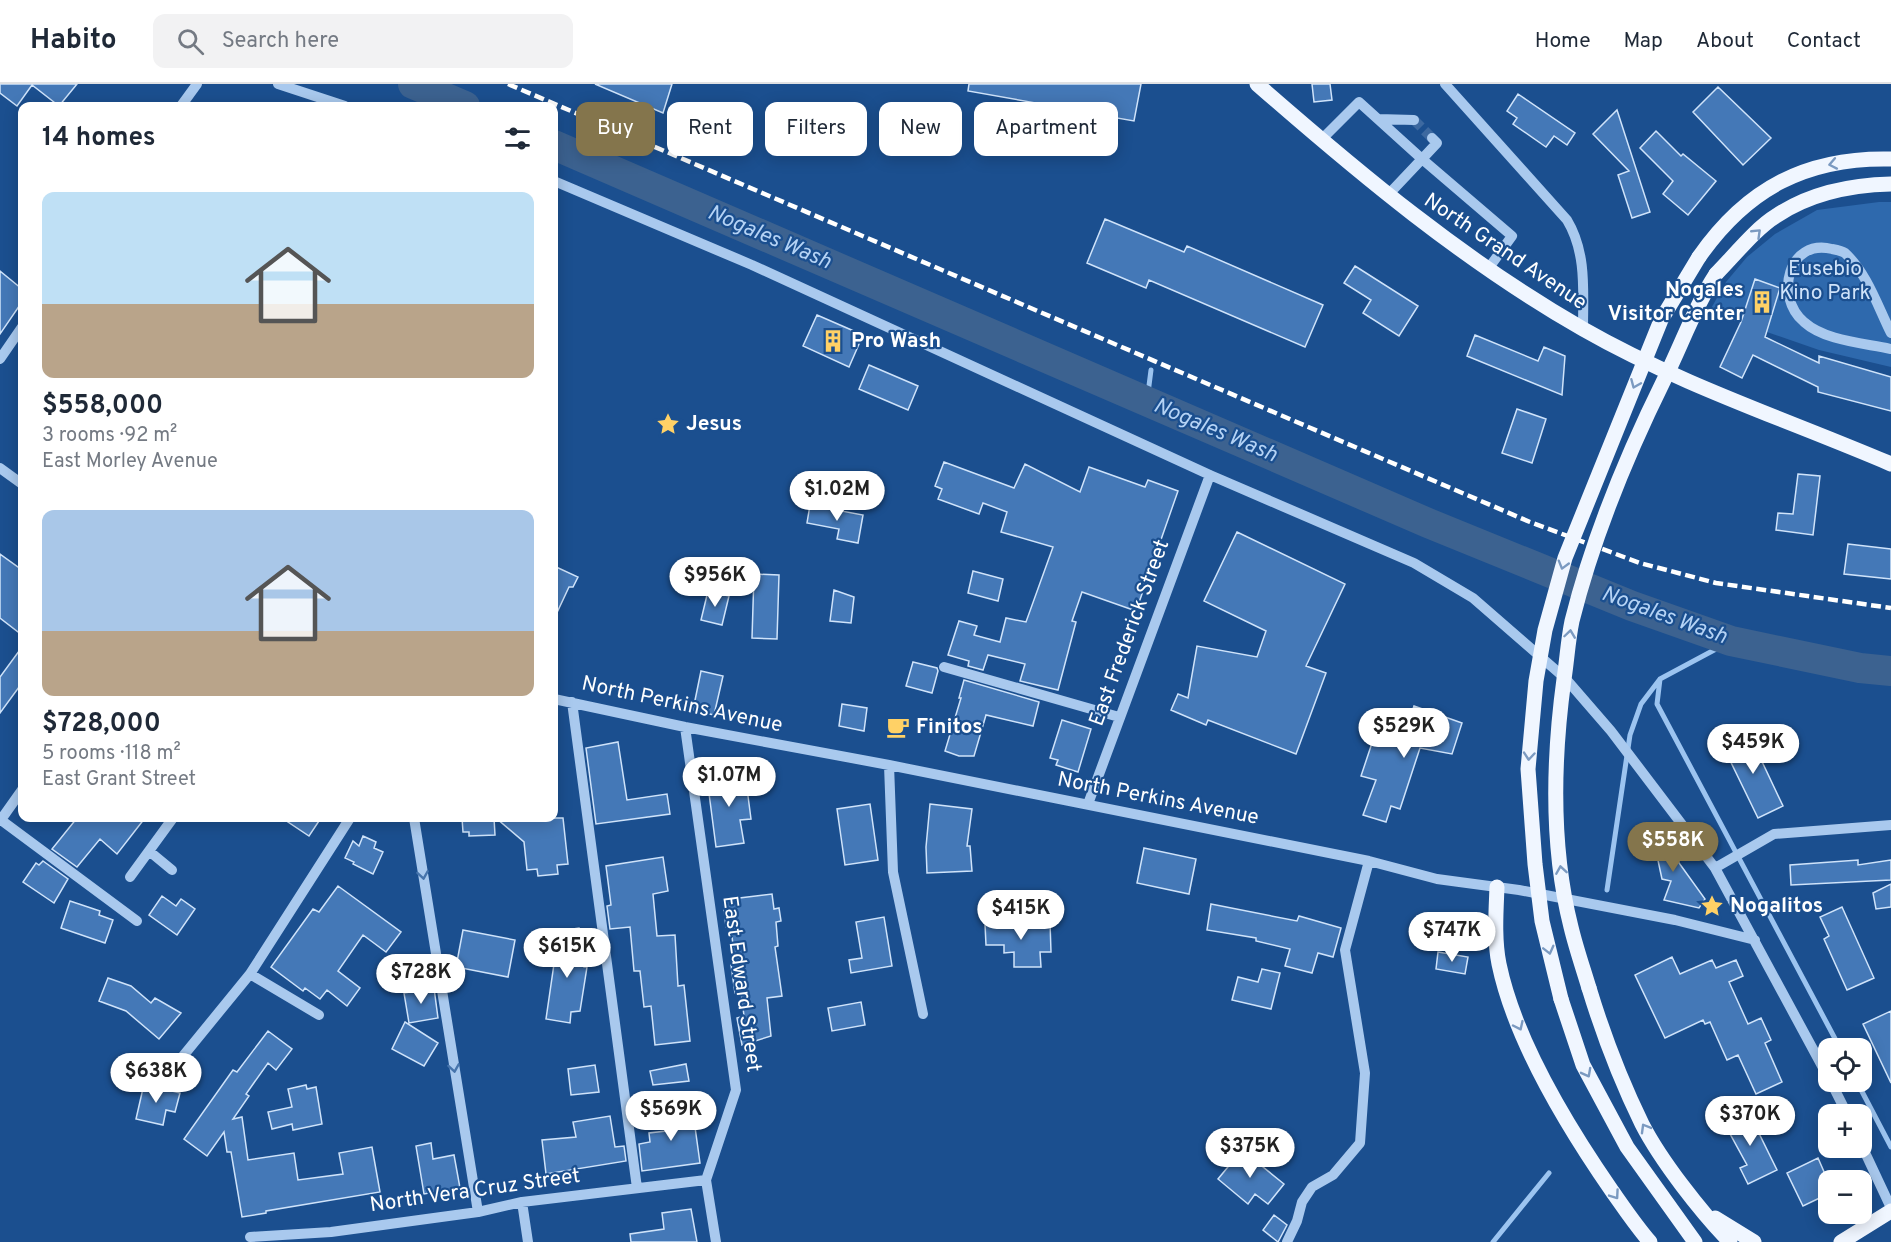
<!DOCTYPE html>
<html lang="en">
<head>
<meta charset="utf-8">
<style>
  body { margin:0; font-family:Overpass,sans-serif; background:#f2f2f3; color:#1f2937; height:100vh; display:flex; flex-direction:column; font-size:22px; white-space:nowrap }
  * { box-sizing:border-box; margin:0 }
  p { font-size:20px; color:#747a83 }
  .icon { flex:none; width:33px; height:33px; fill:none; stroke:currentColor; stroke-width:2; stroke-linecap:round; stroke-linejoin:round }
  .map { position:relative; flex:1; overflow:hidden }
  .panel { position:absolute; left:18px; top:18px; width:540px; height:720px; display:flex; flex-direction:column; background:#fff; border-radius:12px; box-shadow:0 3px 15px #0003 }
  .panel>* { flex:none }
  .hud { position:absolute; left:576px; top:18px; width:570px; height:54px; display:flex; gap:12px }
  .fabs { position:absolute; left:1818px; top:954px; display:grid; gap:12px }
  .fabs a { display:grid; place-items:center; width:54px; height:54px; border-radius:12px; background:#fff; box-shadow:0 3px 15px #0003; font-size:30px }
  .price { position:absolute; translate:-50% -51px; padding:0 14px; border-radius:21px; background:#fff; color:#222; font-size:20px; line-height:39px; filter:drop-shadow(0 2px 3px #0008) }
  .price::after { content:''; position:absolute; left:50%; top:36px; width:18px; height:14px; margin-left:-9px; background:inherit; clip-path:polygon(0 0,100% 0,50% 100%) }
  .price.current { background:#84754c; color:#fff }
  ul { padding:0; list-style:none }
  li { display:grid; align-content:center; gap:12px; height:318px; padding:0 24px }
  li span { display:grid; place-items:center; height:186px; border-radius:12px; color:#555 }
  li>.icon { margin-inline-start:auto }
  span .icon { width:108px; height:108px; fill:#fffc; stroke-width:1 }
  li b { font-size:26px }
  h2 { display:flex; justify-content:space-between; align-items:center; height:72px; padding:0 24px; font-size:26px }
  .pill { padding:0 21px; border-radius:12px; background:#fff; box-shadow:0 3px 15px #0003; font-size:21px; line-height:54px }
  .pill.current { background:#84754c; color:#fff }
  header { display:flex; align-items:center; gap:36px; box-sizing:border-box; height:84px; padding:0 30px; background:#fff; border-bottom:2px solid #e0e1e3 }
  header strong { font-size:28px }
  nav { display:flex; gap:33px; margin-inline-start:auto; font-size:21px }
  .search { width:420px; height:54px; background:#f2f2f3; display:flex; align-items:center; gap:15px; box-sizing:border-box; padding:0 21px; border-radius:12px; color:#747a83; font-size:22px }
  .map>svg:first-child { display:block }
  .green { fill:#2e69ad }
  .lines { fill:none; stroke-linecap:round; stroke-linejoin:round }
  .stream { stroke:#9cc4f0; stroke-width:5 }
  .river { stroke:#3c6290; stroke-width:30 }
  .building { fill:#4478b7; stroke:#cfe3fa; stroke-width:1.5 }
  .minor-tunnel { stroke:#3d69a0; stroke-width:10; stroke-dasharray:10 5; stroke-linecap:butt }
  .minor { stroke:#a9c9ee; stroke-width:10 }
  .major { stroke:#f0f6ff; stroke-width:15 }
  .rail { stroke:#fff; stroke-width:4.5; stroke-dasharray:10 4.5; stroke-linecap:butt }
  .major-bridge { stroke:#f0f6ff; stroke-width:15 }
  .oneway { stroke:#7b9ac1 }
  .oneway2 { stroke:#4674ac }
  .labels { text-anchor:middle; dominant-baseline:central; stroke-width:4.5; stroke-linejoin:round; paint-order:stroke }
  .street-label { font-size:21px; fill:#fff; stroke:#1b4f8f }
  .park-label { font-size:21px; fill:#cfe3fa; stroke:#1b4f8f }
  .poi-label { font-size:21px; font-weight:bold; fill:#fff; stroke:#1b4f8f; text-anchor:start }
  .water-label { font-size:22px; font-style:italic; fill:#b5d3f5; stroke:#1b4f8f }
</style>
</head>
<body>
<header>
<strong>Habito</strong>
<div class="search"><svg class="icon" aria-label="search" viewBox="0 0 24 24"><circle cx="10" cy="10" r="6"/><path d="M15 15l6 6"/></svg>Search here</div>
<nav><a>Home</a><a>Map</a><a>About</a><a>Contact</a></nav>
</header>
<div class="map">
<svg width="1891" height="1158" viewBox="0 0 1891 1158">
  <rect width="100%" height="100%" fill="#1b4f8f"/>
  <path class="green" d="M 1879,118 L 1891,118 L 1891,283 L 1819,266 L 1709,228 L 1726,198 L 1747,173 L 1775,150 L 1817,126 Z"/>
  <g class="lines">
    <path class="stream" d="M 1147,317 L 1151,286
      M 1660,595 L 1657,620 L 1840,964
      M 1607,806 L 1630,651 L 1641,620 L 1660,595 L 1731,557
      M 1857,998 L 1891,1063
      M 1493,1158 L 1549,1089"/>
    <path class="river" d="M 413,0 L 465,22
      M 554,61 L 1428,439 L 1632,522 L 1731,557 L 1860,584 L 1891,587"/>
  </g>
  <path class="building" d="M 0,0 L 77,0 L 59,22 L 32,1 L 17,22 L 0,9 Z
    M 595,0 L 672,0 L 663,29 Z
    M 969,0 L 1141,0 L 1134,37 L 1106,32 L 1101,55 L 1032,43 L 1036,19 L 968,7 Z
    M 1312,0 L 1330,0 L 1332,16 L 1314,18 Z
    M 1718,3 L 1771,54 L 1743,81 L 1693,28 Z
    M 1518,10 L 1575,49 L 1567,61 L 1554,52 L 1546,63 L 1513,40 L 1517,34 L 1507,27 Z
    M 1617,26 L 1650,128 L 1632,134 L 1618,91 L 1629,87 L 1593,50 Z
    M 1656,47 L 1681,72 L 1683,70 L 1716,97 L 1688,131 L 1663,110 L 1673,97 L 1640,64 Z
    M 1105,135 L 1184,168 L 1187,162 L 1323,221 L 1305,263 L 1149,196 L 1146,204 L 1087,179 Z
    M 1355,182 L 1418,222 L 1399,252 L 1363,229 L 1371,216 L 1344,199 Z
    M 0,187 L 22,205 L 22,218 L 0,250 Z
    M 1755,195 L 1780,204 L 1765,253 L 1819,279 L 1819,272 L 1891,293 L 1891,327 L 1818,308 L 1818,303 L 1753,271 L 1742,294 L 1720,283 L 1741,238 Z
    M 817,231 L 863,251 L 849,283 L 803,262 Z
    M 1475,251 L 1538,277 L 1544,263 L 1565,272 L 1562,311 L 1467,272 Z
    M 869,281 L 918,302 L 908,326 L 859,305 Z
    M 1517,325 L 1546,335 L 1532,379 L 1502,369 Z
    M 944,378 L 1014,404 L 1025,380 L 1080,408 L 1089,383 L 1145,403 L 1148,396 L 1178,407 L 1136,527 L 1082,508 L 1072,537 L 1076,538 L 1058,606 L 1020,597 L 1025,580 L 988,571 L 983,586 L 968,582 L 969,577 L 948,571 L 959,537 L 977,542 L 974,551 L 1000,558 L 1006,534 L 1026,538 L 1053,463 L 1001,448 L 1007,428 L 983,419 L 979,430 L 938,415 L 942,405 L 935,402 Z
    M 1798,390 L 1820,392 L 1813,451 L 1776,446 L 1778,429 L 1793,430 Z
    M 810,421 L 863,431 L 858,459 L 837,455 L 839,445 L 807,439 Z
    M 1237,448 L 1345,500 L 1306,582 L 1326,589 L 1296,670 L 1208,636 L 1206,641 L 1171,626 L 1178,610 L 1188,614 L 1197,562 L 1257,573 L 1266,547 L 1204,517 Z
    M 1848,460 L 1891,465 L 1891,495 L 1844,490 Z
    M 0,470 L 22,486 L 22,551 L 0,534 Z
    M 554,482 L 578,493 L 573,503 L 569,503 L 554,535 Z
    M 973,487 L 1003,495 L 998,517 L 968,509 Z
    M 754,490 L 779,491 L 777,555 L 752,554 Z
    M 834,506 L 854,513 L 851,539 L 830,537 Z
    M 708,507 L 729,512 L 722,541 L 701,536 Z
    M 22,563 L 22,599 L 0,629 L 0,593 Z
    M 913,578 L 937,584 L 938,587 L 932,609 L 906,602 Z
    M 701,587 L 723,592 L 714,631 L 693,626 Z
    M 964,596 L 1039,618 L 1033,642 L 986,631 L 974,672 L 959,672 L 945,667 L 961,614 L 959,614 Z
    M 842,620 L 867,624 L 864,647 L 839,642 Z
    M 1414,622 L 1462,639 L 1452,670 L 1420,664 L 1400,725 L 1391,722 L 1386,738 L 1363,731 L 1376,696 L 1361,692 L 1375,650 L 1402,658 Z
    M 1062,636 L 1091,645 L 1078,688 L 1056,681 L 1058,676 L 1050,674 Z
    M 1748,648 L 1783,722 L 1758,734 L 1722,660 Z
    M 618,658 L 627,716 L 667,710 L 670,730 L 596,740 L 586,664 Z
    M 745,689 L 751,735 L 740,736 L 744,759 L 716,763 L 707,694 Z
    M 870,720 L 878,776 L 845,781 L 837,725 Z
    M 930,720 L 972,725 L 967,762 L 970,762 L 972,787 L 927,789 L 926,763 Z
    M 77,734 L 145,734 L 117,770 L 100,755 L 77,783 L 52,765 Z
    M 282,734 L 321,734 L 309,752 Z
    M 462,734 L 494,734 L 495,751 L 469,752 L 469,748 L 463,748 Z
    M 496,734 L 563,734 L 568,780 L 557,781 L 558,790 L 538,792 L 537,785 L 527,786 L 524,758 Z
    M 1651,740 L 1705,815 L 1699,824 L 1664,816 L 1671,797 L 1662,795 L 1656,767 L 1643,764 L 1647,746 L 1652,748 Z
    M 363,752 L 376,758 L 374,764 L 383,768 L 373,790 L 353,780 L 354,778 L 345,774 L 353,757 L 359,762 Z
    M 1144,764 L 1196,775 L 1189,810 L 1137,799 Z
    M 663,773 L 668,807 L 653,810 L 657,852 L 675,851 L 678,902 L 684,901 L 690,957 L 655,961 L 651,922 L 644,923 L 640,887 L 634,887 L 630,843 L 610,845 L 607,822 L 611,821 L 606,782 Z
    M 1858,776 L 1858,781 L 1891,776 L 1891,796 L 1791,801 L 1790,781 Z
    M 43,777 L 68,795 L 54,819 L 23,798 L 36,779 L 39,781 Z
    M 1891,800 L 1891,823 L 1876,825 L 1873,809 Z
    M 338,802 L 401,848 L 386,868 L 363,851 L 338,887 L 360,904 L 347,922 L 327,906 L 320,915 L 305,904 L 303,907 L 271,883 L 313,825 L 319,828 Z
    M 772,810 L 774,825 L 779,824 L 781,837 L 776,838 L 778,862 L 775,863 L 782,912 L 767,914 L 771,952 L 742,961 L 737,934 L 744,932 L 741,908 L 735,909 L 731,881 L 735,880 L 731,843 L 726,843 L 723,816 Z
    M 162,812 L 176,822 L 181,815 L 195,825 L 177,851 L 149,831 Z
    M 70,817 L 100,827 L 99,831 L 113,836 L 105,859 L 61,844 Z
    M 1211,820 L 1297,837 L 1299,832 L 1341,844 L 1333,873 L 1318,869 L 1312,889 L 1285,882 L 1290,865 L 1256,857 L 1256,854 L 1207,846 Z
    M 1842,823 L 1874,894 L 1847,906 L 1824,855 L 1829,852 L 1820,833 Z
    M 884,833 L 892,882 L 851,889 L 849,876 L 862,874 L 856,838 Z
    M 1050,838 L 1051,868 L 1040,868 L 1041,883 L 1014,883 L 1014,868 L 1004,869 L 1004,861 L 986,861 L 985,840 Z
    M 579,844 L 584,883 L 587,883 L 580,927 L 571,928 L 570,939 L 546,935 L 554,880 L 566,846 Z
    M 463,846 L 515,856 L 508,893 L 456,883 Z
    M 1438,868 L 1468,873 L 1465,890 L 1436,885 Z
    M 1672,873 L 1680,890 L 1712,876 L 1716,884 L 1736,876 L 1743,892 L 1729,898 L 1748,940 L 1761,934 L 1771,956 L 1765,959 L 1782,998 L 1756,1010 L 1738,971 L 1727,976 L 1710,938 L 1705,940 L 1703,936 L 1665,954 L 1635,891 Z
    M 1262,885 L 1280,889 L 1271,925 L 1232,916 L 1238,893 L 1258,898 Z
    M 108,894 L 131,902 L 151,919 L 155,914 L 181,929 L 159,955 L 126,927 L 99,917 Z
    M 434,904 L 438,934 L 409,939 L 404,909 Z
    M 861,918 L 865,941 L 832,947 L 828,924 Z
    M 1891,927 L 1891,999 L 1863,940 Z
    M 405,938 L 438,959 L 424,982 L 392,965 Z
    M 268,947 L 292,965 L 276,986 L 268,979 L 246,1010 L 249,1012 L 233,1035 L 242,1033 L 248,1076 L 294,1069 L 298,1096 L 343,1090 L 339,1069 L 372,1063 L 380,1108 L 266,1127 L 266,1129 L 242,1133 L 231,1068 L 227,1068 L 224,1048 L 207,1072 L 184,1055 L 233,986 L 237,988 Z
    M 686,980 L 689,997 L 653,1001 L 650,987 Z
    M 595,981 L 599,1008 L 571,1011 L 568,985 Z
    M 144,1000 L 180,1009 L 175,1028 L 166,1026 L 163,1041 L 136,1035 Z
    M 306,1001 L 307,1005 L 316,1003 L 322,1040 L 293,1046 L 292,1040 L 272,1045 L 268,1028 L 292,1023 L 288,1005 Z
    M 686,1018 L 690,1044 L 695,1043 L 700,1079 L 642,1087 L 639,1060 L 650,1058 L 649,1049 L 666,1047 L 662,1023 Z
    M 1747,1025 L 1777,1086 L 1748,1100 L 1740,1084 L 1747,1081 L 1723,1037 Z
    M 610,1032 L 615,1063 L 624,1062 L 626,1077 L 546,1090 L 542,1056 L 576,1053 L 573,1038 Z
    M 431,1059 L 433,1075 L 454,1071 L 460,1104 L 424,1110 L 416,1062 Z
    M 1242,1066 L 1284,1100 L 1268,1120 L 1255,1110 L 1248,1120 L 1218,1095 Z
    M 1818,1074 L 1828,1097 L 1828,1110 L 1803,1122 L 1787,1089 Z
    M 691,1125 L 697,1158 L 631,1158 L 630,1150 L 664,1145 L 662,1129 Z
    M 1274,1131 L 1287,1141 L 1278,1158 L 1263,1146 Z"/>
  <g class="lines">
    <path class="minor-tunnel" d="M 1414,36 L 1432,54"/>
    <path class="minor" d="M 278,0 L 345,22
      M 1445,0 L 1567,136 C 1587,169 1583,208 1583,245
      M 181,22 L 197,0
      M 1378,35 L 1414,36
      M 1432,54 L 1437,59 L 1422,75 L 1512,152 L 1488,185
      M 1322,55 L 1359,18 L 1422,75 L 1387,112
      M 554,97 L 752,181 L 1210,391 L 1414,479 L 1473,514 L 1566,595 L 1611,647 L 1715,784 L 1828,993
      M 1891,249 C 1878,223 1867,189 1845,169 C 1842,167 1837,166 1832,165 C 1788,154 1774,213 1804,238 C 1825,257 1864,259 1891,265
      M 0,275 L 22,243
      M 0,384 L 22,400
      M 944,583 L 1119,633
      M 554,615 L 685,643 L 889,681 L 1369,777 L 1437,795 L 1519,806 L 1675,836 L 1755,856
      M 572,618 L 637,1104
      M 685,643 L 736,1006 L 706,1096 L 716,1158
      M 889,681 L 893,788 L 923,930
      M 1088,720 L 1210,391
      M 414,734 L 478,1128
      M 1,736 L 137,837
      M 0,737 L 22,706
      M 149,767 L 172,786
      M 1715,784 L 1774,750 L 1891,741
      M 130,793 L 173,734
      M 250,890 L 319,931
      M 170,988 L 250,890 L 350,734
      M 1831,998 L 1847,1030
      M 1862,1062 L 1891,1124
      M 522,1118 L 528,1158
      M 250,1153 L 331,1148 L 478,1128 L 522,1118 L 706,1096
      M 1287,1158 L 1297,1137 L 1302,1118 L 1312,1103 L 1333,1091 L 1360,1059 L 1365,989 L 1345,866 L 1369,777"/>
    <path class="major" d="M 1257,0 C 1360,90 1464,177 1583,245 C 1681,301 1788,336 1891,380
      M 1699,173 C 1747,104 1807,73 1891,75
      M 1716,190 C 1733,173 1756,144 1776,132 C 1810,109 1851,101 1891,100
      M 1497,803 C 1496,828 1494,855 1499,880 C 1515,957 1567,1042 1612,1107 C 1624,1124 1636,1142 1650,1158
      M 1589,904 C 1603,950 1621,997 1642,1040 C 1661,1077 1701,1128 1730,1158
      M 1561,915 L 1583,981 L 1627,1063 L 1695,1158
      M 1715,1134 L 1754,1158
      M 1841,1158 L 1891,1127"/>
    <path class="rail" d="M 508,0 L 1530,438 L 1640,479 L 1716,499 L 1891,524"/>
    <path class="major-bridge" d="M 1589,904 C 1583,884 1576,864 1571,843 C 1551,764 1553,676 1564,595 C 1567,576 1568,556 1572,537 C 1593,453 1626,373 1664,296 C 1682,260 1694,224 1716,190
      M 1561,915 L 1542,837 L 1535,780 L 1528,685 L 1536,597 L 1545,546 L 1565,474 L 1661,236 L 1699,173"/>
  </g>
  <defs><path id="oneway-chevron" d="M-2-3.5L2.5 0L-2 3.5" fill="none" stroke-width="1.6" stroke-linecap="round" stroke-linejoin="round" transform="scale(1.5)"/></defs>
  <g class="oneway">
    <use href="#oneway-chevron" transform="translate(1833 80) rotate(169)"/>
    <use href="#oneway-chevron" transform="translate(1757 149) rotate(-44)"/>
    <use href="#oneway-chevron" transform="translate(1635 300) rotate(113)"/>
    <use href="#oneway-chevron" transform="translate(1563 481) rotate(106)"/>
    <use href="#oneway-chevron" transform="translate(1570 550) rotate(-82)"/>
    <use href="#oneway-chevron" transform="translate(1529 672) rotate(95)"/>
    <use href="#oneway-chevron" transform="translate(1561 786) rotate(-99)"/>
    <use href="#oneway-chevron" transform="translate(1549 866) rotate(76)"/>
    <use href="#oneway-chevron" transform="translate(1519 942) rotate(65)"/>
    <use href="#oneway-chevron" transform="translate(1587 989) rotate(62)"/>
    <use href="#oneway-chevron" transform="translate(1645 1044) rotate(-120)"/>
    <use href="#oneway-chevron" transform="translate(1615 1111) rotate(55)"/>
  </g>
  <g class="oneway2">
    <use href="#oneway-chevron" transform="translate(423 791) rotate(81)"/>
    <use href="#oneway-chevron" transform="translate(454 984) rotate(81)"/>
  </g>
  <defs>
    <g id="building-bare" transform="scale(1.8)"><path d="M-4-6H4V6H1V3H-1V6H-4ZM-2.5-4.3h1.7v1.8h-1.7ZM.8-4.3h1.7v1.8H.8ZM-2.5-1h1.7V.8h-1.7ZM.8-1h1.7V.8H.8Z" fill="#ffd166" stroke="#1b4f8f" stroke-width="2.5" paint-order="stroke"/></g>
    <g id="sight-bare" transform="scale(1.8)"><path d="M0-6L1.8-2.2L6-1.7L2.9 1.2L3.7 5.4L0 3.3L-3.7 5.4L-2.9 1.2L-6-1.7L-1.8-2.2Z" fill="#ffd166" stroke="#1b4f8f" stroke-width="2.5" paint-order="stroke"/></g>
    <g id="cafe-bare" transform="scale(1.8)"><path d="M-5.5-4.5H6V0H3Q3 3.5 0 3.5H-2.5Q-5.5 3.5-5.5 0ZM3-3.2v2h1.7v-2ZM-6 4.5H4V6H-6Z" fill="#ffd166" stroke="#1b4f8f" stroke-width="2.5" paint-order="stroke"/></g>
  </defs>
  <g fill-rule="evenodd">
    <use href="#building-bare" x="1762" y="218"/>
    <use href="#building-bare" x="833" y="257"/>
    <use href="#sight-bare" x="668" y="340"/>
    <use href="#cafe-bare" x="898" y="643"/>
    <use href="#sight-bare" x="1712" y="822"/>
  </g>
  <g class="labels">
    <g class="street-label">
      <text transform="translate(1505 168) rotate(34)">North Grand Avenue</text>
      <text transform="translate(1130 549) rotate(-70)">East Frederick Street</text>
      <text transform="translate(682 621) rotate(12)">North Perkins Avenue</text>
      <text transform="translate(1158 715) rotate(11)">North Perkins Avenue</text>
      <text transform="translate(741 900) rotate(82)">East Edward Street</text>
      <text transform="translate(475 1107) rotate(-8)">North Vera Cruz Street</text>
    </g>
    <g class="park-label">
      <text x="1825" y="185">Eusebio<tspan x="1825" dy="24">Kino Park</tspan></text>
    </g>
    <g class="poi-label">
      <text x="1744" y="206" text-anchor="end">Nogales<tspan x="1744" dy="24">Visitor Center</tspan></text>
      <text x="851" y="257">Pro Wash</text>
      <text x="686" y="340">Jesus</text>
      <text x="916" y="643">Finitos</text>
      <text x="1730" y="822">Nogalitos</text>
    </g>
    <g class="water-label">
      <text transform="translate(769 154) rotate(23)">Nogales Wash</text>
      <text transform="translate(1215 347) rotate(23)">Nogales Wash</text>
      <text transform="translate(1664 532) rotate(20)">Nogales Wash</text>
    </g>
  </g>
</svg>
<div class="fabs">
<a><svg class="icon" aria-label="locate" viewBox="0 0 24 24"><circle cx="12" cy="12" r="6"/><path d="M12 2v4M12 18v4M2 12h4M18 12h4"/></svg></a>
<a>+</a>
<a>−</a>
</div>
<b class="price" style="left:837px;top:438px">$1.02M</b>
<b class="price" style="left:715px;top:524px">$956K</b>
<b class="price" style="left:1404px;top:675px">$529K</b>
<b class="price" style="left:1753px;top:691px">$459K</b>
<b class="price" style="left:729px;top:724px">$1.07M</b>
<b class="price current" style="left:1673px;top:789px">$558K</b>
<b class="price" style="left:1021px;top:857px">$415K</b>
<b class="price" style="left:1452px;top:879px">$747K</b>
<b class="price" style="left:567px;top:895px">$615K</b>
<b class="price" style="left:421px;top:921px">$728K</b>
<b class="price" style="left:156px;top:1020px">$638K</b>
<b class="price" style="left:671px;top:1058px">$569K</b>
<b class="price" style="left:1750px;top:1063px">$370K</b>
<b class="price" style="left:1250px;top:1095px">$375K</b>
<div class="hud">
<a class="pill current">Buy</a>
<a class="pill">Rent</a>
<a class="pill">Filters</a>
<a class="pill">New</a>
<a class="pill">Apartment</a>
</div>
<section class="panel">
<h2>14 homes<svg class="icon" aria-label="filters" viewBox="0 0 24 24"><path d="M4 7h16M4 17h16"/><circle cx="9" cy="7" r="2"/><circle cx="15" cy="17" r="2"/></svg></h2>
<ul>
<li><span style="background:linear-gradient(#bfe0f5 60%,#b9a48a 0)"><svg class="icon" aria-label="home" viewBox="0 0 24 24"><path d="M3 11l9-7 9 7M6 9v11h12V9"/></svg></span><div><b>$558,000</b><p>3 rooms · 92 m²</p><p>East Morley Avenue</p></div></li>
<li><span style="background:linear-gradient(#a9c7e8 65%,#b9a48a 0)"><svg class="icon" aria-label="home" viewBox="0 0 24 24"><path d="M3 11l9-7 9 7M6 9v11h12V9"/></svg></span><div><b>$728,000</b><p>5 rooms · 118 m²</p><p>East Grant Street</p></div></li>
</ul>
</section>
</div>
</body>
</html>
